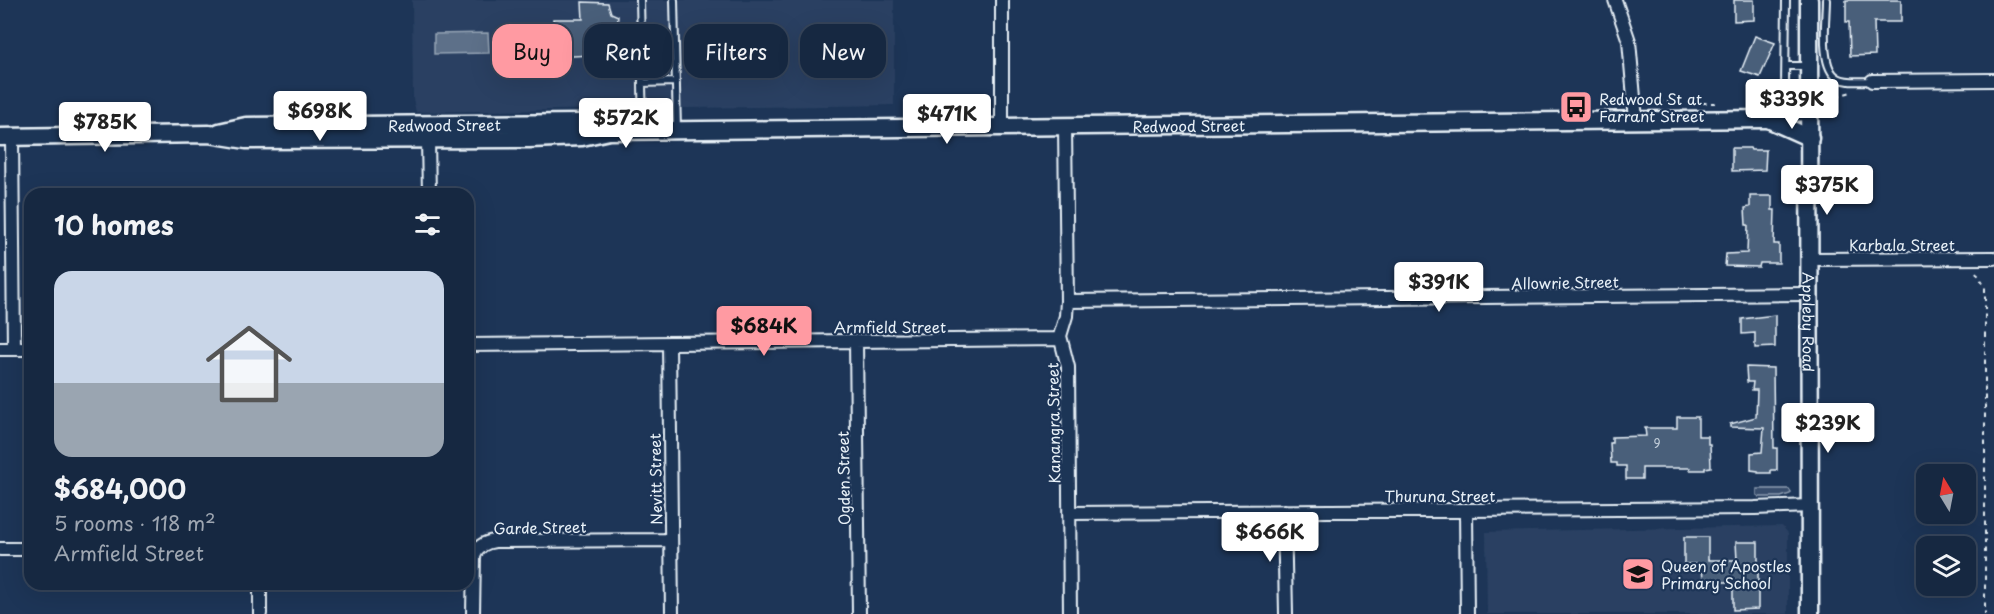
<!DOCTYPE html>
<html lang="en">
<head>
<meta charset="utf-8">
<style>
  body { margin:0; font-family:"Playpen Sans",sans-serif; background:#1f3048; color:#f1f3f6; height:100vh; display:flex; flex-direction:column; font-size:22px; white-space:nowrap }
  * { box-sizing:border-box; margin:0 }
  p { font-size:20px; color:#9ea6b1 }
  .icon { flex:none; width:33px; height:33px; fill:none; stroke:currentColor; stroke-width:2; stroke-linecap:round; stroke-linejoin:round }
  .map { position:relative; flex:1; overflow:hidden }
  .side { position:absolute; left:24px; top:188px; width:450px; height:402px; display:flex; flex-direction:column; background:#162841; border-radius:18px; box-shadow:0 6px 24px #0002,0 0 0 2px #35445a }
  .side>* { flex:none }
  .banner { position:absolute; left:492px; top:24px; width:570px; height:54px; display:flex; gap:12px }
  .needle { width:39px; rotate:350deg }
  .tools { position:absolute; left:1916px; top:464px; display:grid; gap:12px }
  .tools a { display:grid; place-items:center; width:60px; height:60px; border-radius:12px; background:#162841; box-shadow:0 6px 24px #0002,0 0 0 2px #35445a; font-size:30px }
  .price { position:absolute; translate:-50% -51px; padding:0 14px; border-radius:6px; background:#fff; color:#222; font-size:20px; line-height:39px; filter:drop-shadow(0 2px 3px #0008) }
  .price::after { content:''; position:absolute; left:50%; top:36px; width:18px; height:14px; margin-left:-9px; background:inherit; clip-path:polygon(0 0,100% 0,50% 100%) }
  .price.selected { background:#ff9aa2; color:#111 }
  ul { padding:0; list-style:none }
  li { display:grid; align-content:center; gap:12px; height:318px; padding:0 30px }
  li+li { border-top:2px solid #35445a }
  li span { display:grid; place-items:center; height:186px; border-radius:18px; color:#555 }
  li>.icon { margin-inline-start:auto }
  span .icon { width:108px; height:108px; fill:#fffc; stroke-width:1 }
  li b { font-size:26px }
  h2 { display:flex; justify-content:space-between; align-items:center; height:72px; padding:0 30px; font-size:26px }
  .tag { padding:0 21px; border-radius:18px; background:#162841; box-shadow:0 6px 24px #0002,0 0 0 2px #35445a; font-size:21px; line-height:54px }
  .tag.selected { background:#ff9aa2; color:#111 }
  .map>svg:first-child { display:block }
  .built { fill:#2a4162 }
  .green { fill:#374d6c; stroke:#909fb2; stroke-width:1.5 }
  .water { fill:#5d7089; stroke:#95a4b5; stroke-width:1.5 }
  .building { fill:#495e7a; stroke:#e8f1f8; stroke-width:1.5 }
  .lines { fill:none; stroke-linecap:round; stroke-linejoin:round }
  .lane-casing { stroke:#e8f1f8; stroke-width:10 }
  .street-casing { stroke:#e8f1f8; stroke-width:16 }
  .secondary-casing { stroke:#e8f1f8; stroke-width:21 }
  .path { stroke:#e8f1f8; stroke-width:2; stroke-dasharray:4.5 4.5; stroke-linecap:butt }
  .lane { stroke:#1d3557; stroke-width:6 }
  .street { stroke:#1d3557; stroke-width:12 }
  .secondary { stroke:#1d3557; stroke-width:16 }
  .labels { text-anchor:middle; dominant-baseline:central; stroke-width:4.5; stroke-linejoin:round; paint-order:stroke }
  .number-label { font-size:12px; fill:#c0ccd8 }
  .poi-label { font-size:15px; fill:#e8f1f8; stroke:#1d3557; text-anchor:start }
  .street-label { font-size:15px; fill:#e8f1f8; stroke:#1d3557 }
</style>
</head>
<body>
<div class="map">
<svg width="1994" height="614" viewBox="0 0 1994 614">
  <rect width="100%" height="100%" fill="#1d3557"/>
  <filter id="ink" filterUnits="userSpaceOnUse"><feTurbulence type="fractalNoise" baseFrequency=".0167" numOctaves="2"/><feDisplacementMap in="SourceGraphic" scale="12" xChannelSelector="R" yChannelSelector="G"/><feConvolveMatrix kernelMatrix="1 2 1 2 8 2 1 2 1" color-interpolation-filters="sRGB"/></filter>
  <g filter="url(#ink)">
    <path class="built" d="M 412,0 L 894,0 L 894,105 L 416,112 L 413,99 Z
      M 1782,526 L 1788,533 L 1788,614 L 1487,614 L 1486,532 Z"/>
    <path class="green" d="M 1757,489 L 1789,489 L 1791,492 L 1790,494 L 1781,497 L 1760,497 L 1757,495 Z"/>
    <path class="water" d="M 488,33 L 489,53 L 434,54 L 434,34 Z"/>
    <path class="building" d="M 1734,0 L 1754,0 L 1754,20 L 1734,21 Z
      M 1846,0 L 1901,0 L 1901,22 L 1874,22 L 1875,55 L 1850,56 L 1849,22 L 1846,22 Z
      M 582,2 L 608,3 L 611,13 L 618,16 L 617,31 L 608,31 L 609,54 L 555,57 L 553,19 L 583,19 Z
      M 1755,36 L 1775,43 L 1760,77 L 1741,71 Z
      M 1732,148 L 1750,148 L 1751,150 L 1766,150 L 1765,170 L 1732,171 Z
      M 1750,196 L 1772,196 L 1772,210 L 1775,210 L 1774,244 L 1779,244 L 1779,263 L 1760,263 L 1759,267 L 1725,266 L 1726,254 L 1747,253 L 1748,225 L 1746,225 L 1745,208 L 1750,207 Z
      M 1775,315 L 1775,347 L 1755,348 L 1755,333 L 1742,334 L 1742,319 Z
      M 1746,367 L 1773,368 L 1774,448 L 1777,448 L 1777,470 L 1771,470 L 1771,473 L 1758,473 L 1758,471 L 1751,470 L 1751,453 L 1762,452 L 1764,428 L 1730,427 L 1730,424 L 1756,417 L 1757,390 L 1752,390 L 1753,382 L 1747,382 Z
      M 1677,417 L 1698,417 L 1698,436 L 1708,436 L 1708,444 L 1710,444 L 1711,467 L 1705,468 L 1705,470 L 1690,470 L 1690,468 L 1642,468 L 1642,479 L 1626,479 L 1626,466 L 1617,466 L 1617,463 L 1611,463 L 1610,443 L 1612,443 L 1612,437 L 1646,436 L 1645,428 L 1677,428 Z
      M 1684,537 L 1708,537 L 1708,560 L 1737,560 L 1736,542 L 1758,542 L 1758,609 L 1733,610 L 1733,582 L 1703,582 L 1702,564 L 1684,564 Z"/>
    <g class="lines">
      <g class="lane-casing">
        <path id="lane" d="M 640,0 L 643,128
          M 674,0 L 677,130
          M 1826,0 C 1826,19 1819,68 1838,78 C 1847,83 1861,81 1872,81
          M 1786,66 L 1807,66
          M 642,83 L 676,82
          M 1785,87 L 1786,0"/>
      </g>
      <g class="street-casing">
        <path id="street" d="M 1002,0 L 1002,127
          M 1615,0 L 1629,41 L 1636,120
          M 1872,81 L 1994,80
          M 1065,126 L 1067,301 L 1066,316 L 1060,336 L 1068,367 L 1070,614
          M 12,137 L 14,349
          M 428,140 L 429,194
          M 1810,259 L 1994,258
          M 1067,301 L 1810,294
          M 856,341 L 859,614
          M 669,343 L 672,614
          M 468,345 L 1060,339
          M 0,349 L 30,349
          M 1284,511 L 1286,614
          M 1466,511 L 1467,614
          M 1070,513 L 1755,508 L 1810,506
          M 0,549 L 30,549
          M 260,584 L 260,614
          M 473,614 L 474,556 C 478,546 485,542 495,541 L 671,540"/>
      </g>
      <g class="secondary-casing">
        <g id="secondary">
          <path id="s1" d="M 1809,0 L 1810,614"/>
          <path d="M 1768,119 L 1810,138"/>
          <path id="s2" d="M 219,132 L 246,126 L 581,123 L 605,130"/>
          <path id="s3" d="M 0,137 L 209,134 L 246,140 L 529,139 L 582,137 L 609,131 L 1768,119 L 1783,113 L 1810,112"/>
        </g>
      </g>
      <path class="path" d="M 1828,99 L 1851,92
        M 1658,101 L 1675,103
        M 1693,103 L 1717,103
        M 1976,272 L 1985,287 L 1985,614"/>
      <use href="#lane" class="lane"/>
      <use href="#street" class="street"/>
      <use href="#secondary" class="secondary"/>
    </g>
  </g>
  <defs>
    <g id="bus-square" transform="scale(1.725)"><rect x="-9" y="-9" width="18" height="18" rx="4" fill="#ff9aa2" stroke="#1d3557"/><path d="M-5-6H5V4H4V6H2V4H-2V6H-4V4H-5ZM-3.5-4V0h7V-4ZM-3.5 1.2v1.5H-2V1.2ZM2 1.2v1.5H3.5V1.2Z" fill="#111"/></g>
    <g id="school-square" transform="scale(1.725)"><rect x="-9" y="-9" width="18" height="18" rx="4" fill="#ff9aa2" stroke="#1d3557"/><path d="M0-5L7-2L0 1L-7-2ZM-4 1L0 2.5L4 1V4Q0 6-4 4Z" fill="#111"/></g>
  </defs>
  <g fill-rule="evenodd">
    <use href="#bus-square" x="1576" y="107"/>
    <use href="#school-square" x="1638" y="574"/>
  </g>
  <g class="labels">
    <g class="number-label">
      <text x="1657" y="443">9</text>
    </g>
    <g class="poi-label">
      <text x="1599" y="98">Redwood St at<tspan x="1599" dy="17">Farrant Street</tspan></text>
      <text x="1661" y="565">Queen of Apostles<tspan x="1661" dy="17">Primary School</tspan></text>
    </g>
    <g class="street-label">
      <text stroke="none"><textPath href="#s2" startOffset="226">Redwood Street</textPath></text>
      <text stroke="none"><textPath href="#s3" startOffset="1190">Redwood Street</textPath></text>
      <text x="1902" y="244">Karbala Street</text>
      <text transform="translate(1565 282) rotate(-1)">Allowrie Street</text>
      <text stroke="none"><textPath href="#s1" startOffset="322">Appleby Road</textPath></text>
      <text x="890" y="326">Armfield Street</text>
      <text transform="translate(1053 423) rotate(-91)">Kanangra Street</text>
      <text transform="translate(843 478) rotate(-91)">Ogden Street</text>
      <text transform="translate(655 479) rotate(-91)">Nevitt Street</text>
      <text x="1440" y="495">Thuruna Street</text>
      <text transform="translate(540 527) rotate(-1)">Garde Street</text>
    </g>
  </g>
</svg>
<div class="tools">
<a><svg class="needle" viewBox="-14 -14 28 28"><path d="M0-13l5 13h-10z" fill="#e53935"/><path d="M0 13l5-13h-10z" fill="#9ea6b1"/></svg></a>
<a><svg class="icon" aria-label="layers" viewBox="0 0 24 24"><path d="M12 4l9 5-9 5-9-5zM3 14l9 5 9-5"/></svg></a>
</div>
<b class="price" style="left:1792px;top:130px">$339K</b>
<b class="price" style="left:320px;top:142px">$698K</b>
<b class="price" style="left:947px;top:145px">$471K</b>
<b class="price" style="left:626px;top:149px">$572K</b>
<b class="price" style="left:105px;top:153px">$785K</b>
<b class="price" style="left:1827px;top:216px">$375K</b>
<b class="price" style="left:1439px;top:313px">$391K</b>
<b class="price selected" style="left:764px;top:357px">$684K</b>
<b class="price" style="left:1828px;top:454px">$239K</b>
<b class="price" style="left:1270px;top:563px">$666K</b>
<div class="banner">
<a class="tag selected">Buy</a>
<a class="tag">Rent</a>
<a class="tag">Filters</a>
<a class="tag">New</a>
</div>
<section class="side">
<h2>10 homes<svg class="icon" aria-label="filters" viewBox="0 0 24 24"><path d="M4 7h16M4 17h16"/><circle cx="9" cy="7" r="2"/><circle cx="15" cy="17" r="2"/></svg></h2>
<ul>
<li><span style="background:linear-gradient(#c9d6e8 60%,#9aa5b1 0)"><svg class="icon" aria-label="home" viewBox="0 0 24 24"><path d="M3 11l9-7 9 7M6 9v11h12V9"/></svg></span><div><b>$684,000</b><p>5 rooms · 118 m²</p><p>Armfield Street</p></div></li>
</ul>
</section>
</div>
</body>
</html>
